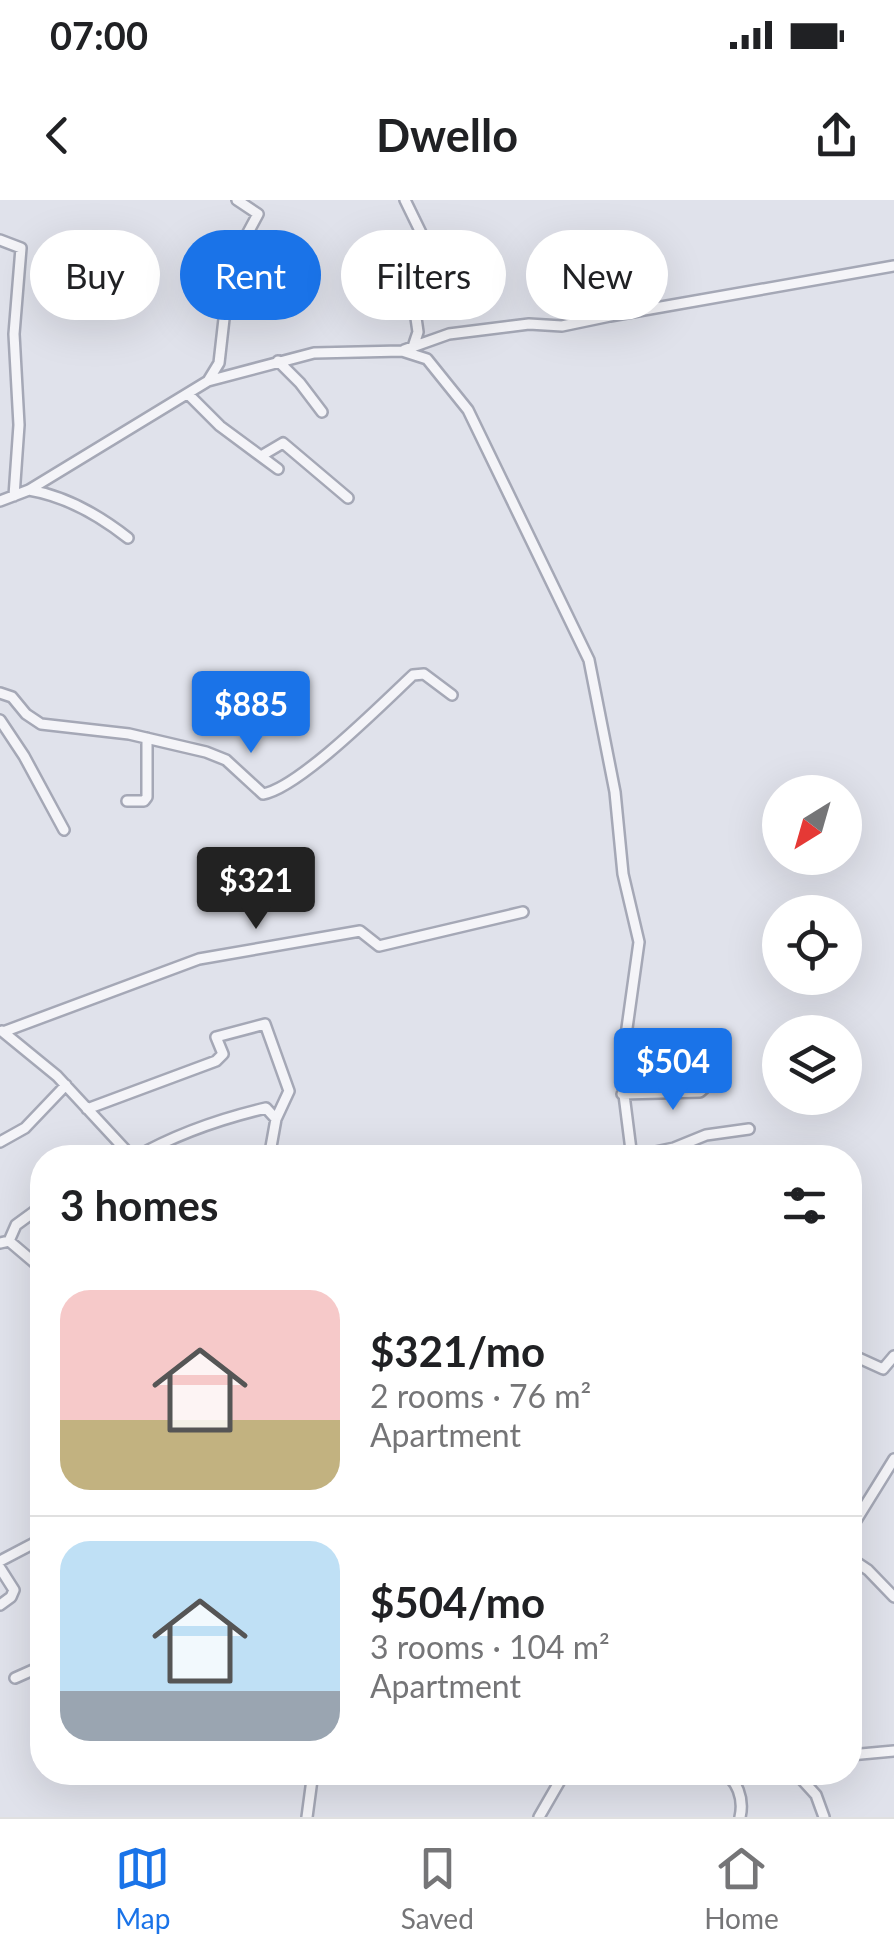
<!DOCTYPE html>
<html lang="en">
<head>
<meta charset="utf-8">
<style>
  body { margin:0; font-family:Lato,sans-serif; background:#f6f6f6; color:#202124; height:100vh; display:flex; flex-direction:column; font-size:38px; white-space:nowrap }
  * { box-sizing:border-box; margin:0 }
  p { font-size:32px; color:#757577 }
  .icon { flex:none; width:55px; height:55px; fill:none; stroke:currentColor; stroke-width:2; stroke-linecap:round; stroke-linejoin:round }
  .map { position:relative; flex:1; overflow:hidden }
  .sheet { position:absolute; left:30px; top:945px; width:832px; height:640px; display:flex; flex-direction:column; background:#fff; border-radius:40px; box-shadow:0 10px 40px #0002 }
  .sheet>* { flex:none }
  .hud { position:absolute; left:30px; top:30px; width:835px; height:90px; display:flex; gap:20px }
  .needle { width:65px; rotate:217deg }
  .buttons { position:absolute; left:762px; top:575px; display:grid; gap:20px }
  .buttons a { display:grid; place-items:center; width:100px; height:100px; border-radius:50%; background:#fff; box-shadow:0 10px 40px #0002; font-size:50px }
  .price { position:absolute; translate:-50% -85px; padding:0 22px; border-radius:10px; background:#1a73e8; color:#fff; font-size:32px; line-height:65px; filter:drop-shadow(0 2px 5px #0008) }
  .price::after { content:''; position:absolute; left:50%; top:60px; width:30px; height:22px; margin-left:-15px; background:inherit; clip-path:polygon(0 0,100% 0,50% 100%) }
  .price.active { background:#222; color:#fff }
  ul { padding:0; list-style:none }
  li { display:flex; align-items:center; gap:30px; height:250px; padding:0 30px }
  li+li { border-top:2px solid #e0e0e0 }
  li span { display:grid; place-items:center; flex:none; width:280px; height:200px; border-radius:30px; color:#555 }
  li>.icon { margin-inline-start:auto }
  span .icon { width:120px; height:120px; fill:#fffc; stroke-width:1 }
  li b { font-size:42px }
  h2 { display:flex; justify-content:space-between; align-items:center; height:120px; padding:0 30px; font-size:42px }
  .chip { padding:0 35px; border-radius:45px; background:#fff; box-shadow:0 10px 40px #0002; font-size:35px; line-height:90px }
  .chip.active { background:#1a73e8; color:#fff }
  .status { display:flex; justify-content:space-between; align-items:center; height:70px; padding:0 50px; background:#fff; direction:ltr }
  .status svg { height:28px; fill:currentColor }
  header { display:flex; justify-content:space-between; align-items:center; height:130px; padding:0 30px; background:#fff; font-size:45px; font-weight:700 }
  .tabs { display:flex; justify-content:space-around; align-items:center; height:140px; border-top:2px solid #e0e0e0; background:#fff; font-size:28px; color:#757577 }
  .tabs a { display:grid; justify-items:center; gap:5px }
  .tabs .active { color:#1a73e8 }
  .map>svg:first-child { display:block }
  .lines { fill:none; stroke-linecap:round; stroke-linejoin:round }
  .minor-casing { stroke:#a5a8b6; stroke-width:14 }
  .minor { stroke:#f4f4f8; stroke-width:9 }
</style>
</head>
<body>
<div class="status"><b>07:00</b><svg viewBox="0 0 49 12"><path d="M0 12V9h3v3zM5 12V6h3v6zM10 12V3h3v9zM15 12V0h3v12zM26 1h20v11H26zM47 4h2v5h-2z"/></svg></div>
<header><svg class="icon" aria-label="back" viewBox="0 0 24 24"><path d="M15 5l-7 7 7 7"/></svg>Dwello<svg class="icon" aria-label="share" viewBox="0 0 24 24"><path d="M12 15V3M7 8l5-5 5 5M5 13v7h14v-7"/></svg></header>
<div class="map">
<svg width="894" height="1617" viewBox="0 0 894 1617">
  <rect width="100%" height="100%" fill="#e0e2eb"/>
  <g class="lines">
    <g class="minor-casing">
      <path id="minor" d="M 405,0 L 425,41 L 419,91 L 414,104 L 418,132 L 413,147
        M 0,40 L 21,48 L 14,134 L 19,225 L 14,296
        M 404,150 L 449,134 L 529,124 L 562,126 L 610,116 L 894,66
        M 278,161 L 300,183 L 322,212
        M 208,181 L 219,163 L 230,66 L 258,14 L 237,0
        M 189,195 L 220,226 L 278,269
        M 261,256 L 283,243 L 348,298
        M 29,290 C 65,296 100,316 128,338
        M 0,301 L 29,290 L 208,181 L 314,153 L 402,151 L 427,159 L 468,210 L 589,460 L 615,592 L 623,674 L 639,742 L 621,871 L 632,958
        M 0,493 L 12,497 L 26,514 L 41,524 L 129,534 L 206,552 L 226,560 L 263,594 C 299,588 383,503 413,475 L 424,474 L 452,495
        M 0,520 L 24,556 L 64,630
        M 127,601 L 144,601 L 147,597 L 147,538
        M 2,831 L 57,876 L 133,958
        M 3,832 L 199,759 L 360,731 L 379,746 L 523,712
        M 622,894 L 700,892 L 709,884
        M 87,909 L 216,861 L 223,854 L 216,837 L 265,824 L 289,891 L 276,919 L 269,958
        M 0,942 L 25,928 L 66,885
        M 134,958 C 176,934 219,919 266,908 L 276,919
        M 612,958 L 631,953 L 641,955 L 674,948 L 706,935 L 749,929
        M 9,1041 L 42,1069
        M 0,1043 L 9,1041 L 16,1025 L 42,1006
        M 850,1154 L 883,1169 L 894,1156
        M 850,1330 L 894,1259
        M 850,1358 L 868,1370 L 894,1397
        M 0,1361 L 42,1339
        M 0,1368 L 14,1390 L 11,1397 L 0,1405
        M 15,1478 L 42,1466
        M 850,1555 L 894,1551
        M 720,1572 C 738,1578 744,1600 740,1617
        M 796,1573 L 816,1595 L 824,1617
        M 732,1578 L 797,1572
        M 307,1617 L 313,1572
        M 539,1617 L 565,1572"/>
    </g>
    <use href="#minor" class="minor"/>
  </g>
</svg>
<div class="buttons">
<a><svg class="needle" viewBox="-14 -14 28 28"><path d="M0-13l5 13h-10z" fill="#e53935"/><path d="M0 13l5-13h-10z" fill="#757577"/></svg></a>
<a><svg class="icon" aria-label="locate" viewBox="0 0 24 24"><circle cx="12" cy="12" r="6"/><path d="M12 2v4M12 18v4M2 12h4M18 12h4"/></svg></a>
<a><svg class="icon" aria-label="layers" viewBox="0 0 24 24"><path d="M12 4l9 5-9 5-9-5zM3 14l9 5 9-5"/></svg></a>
</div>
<b class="price" style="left:251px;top:556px">$885</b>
<b class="price active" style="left:256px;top:732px">$321</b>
<b class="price" style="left:673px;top:913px">$504</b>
<div class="hud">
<a class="chip">Buy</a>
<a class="chip active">Rent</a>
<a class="chip">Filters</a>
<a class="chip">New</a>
</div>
<section class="sheet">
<h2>3 homes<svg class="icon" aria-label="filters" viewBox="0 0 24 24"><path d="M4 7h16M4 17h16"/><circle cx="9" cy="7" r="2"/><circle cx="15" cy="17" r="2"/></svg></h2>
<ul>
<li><span style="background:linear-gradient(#f6c9c9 65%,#c2b280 0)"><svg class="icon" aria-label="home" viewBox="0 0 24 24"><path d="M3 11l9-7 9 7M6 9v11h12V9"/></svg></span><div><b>$321/mo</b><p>2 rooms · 76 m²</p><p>Apartment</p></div></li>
<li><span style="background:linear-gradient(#bfe0f5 75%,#9aa5b1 0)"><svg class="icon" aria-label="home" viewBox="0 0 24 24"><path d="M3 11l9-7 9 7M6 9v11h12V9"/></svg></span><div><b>$504/mo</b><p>3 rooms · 104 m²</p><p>Apartment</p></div></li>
</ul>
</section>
</div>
<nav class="tabs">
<a class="active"><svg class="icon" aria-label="map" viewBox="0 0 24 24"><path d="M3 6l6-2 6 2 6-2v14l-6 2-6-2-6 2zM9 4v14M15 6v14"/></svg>Map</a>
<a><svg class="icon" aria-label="saved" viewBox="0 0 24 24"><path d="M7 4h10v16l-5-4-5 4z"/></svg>Saved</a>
<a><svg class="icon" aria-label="home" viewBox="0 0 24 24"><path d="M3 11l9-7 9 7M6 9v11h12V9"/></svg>Home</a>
</nav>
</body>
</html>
